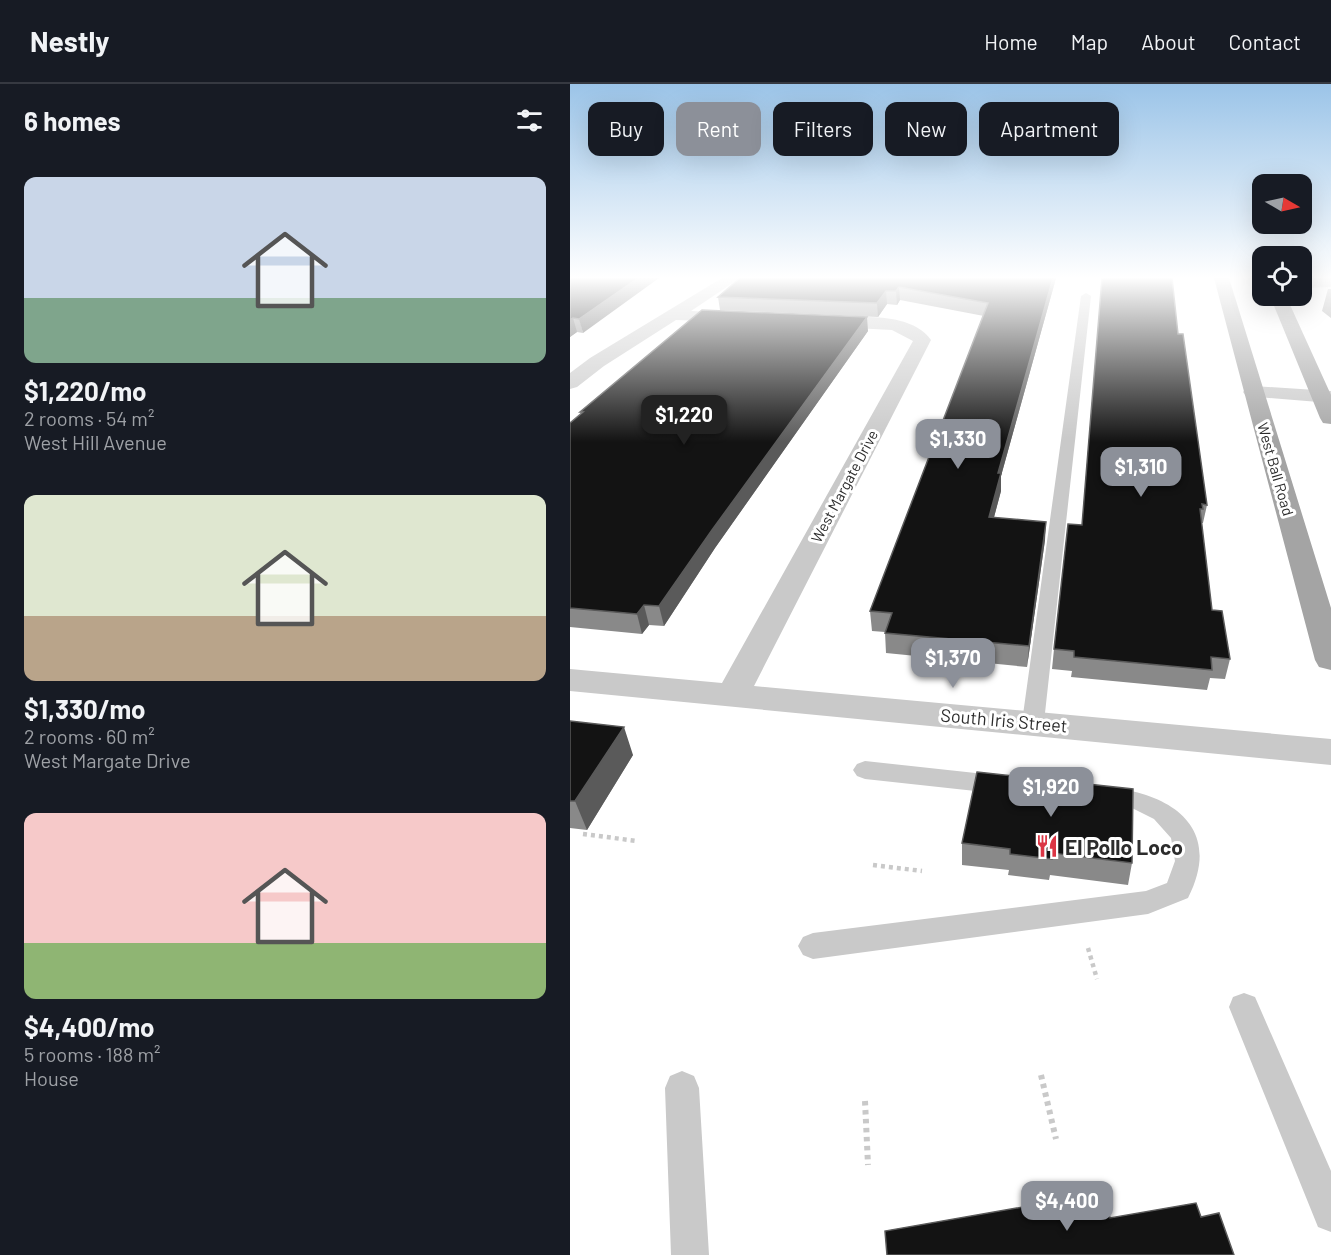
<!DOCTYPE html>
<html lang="en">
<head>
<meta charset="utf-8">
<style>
  body { margin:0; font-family:Barlow,sans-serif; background:#242831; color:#f1f3f6; height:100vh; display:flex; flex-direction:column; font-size:22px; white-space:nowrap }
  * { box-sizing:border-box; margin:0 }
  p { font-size:20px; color:#9ea1a6 }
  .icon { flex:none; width:33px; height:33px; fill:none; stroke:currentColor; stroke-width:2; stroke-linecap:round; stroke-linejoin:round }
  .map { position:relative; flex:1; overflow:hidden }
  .drawer { display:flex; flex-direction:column; background:#171b24; width:570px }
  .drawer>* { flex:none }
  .banner { position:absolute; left:18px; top:18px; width:570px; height:54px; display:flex; gap:12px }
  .needle { width:39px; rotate:99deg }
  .fabs { position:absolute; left:682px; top:90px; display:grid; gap:12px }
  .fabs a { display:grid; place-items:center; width:60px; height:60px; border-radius:12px; background:#171b24; box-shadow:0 6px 24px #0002; font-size:30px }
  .price { position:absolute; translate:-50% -51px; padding:0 14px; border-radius:12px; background:#8c9099; color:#fff; font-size:20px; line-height:39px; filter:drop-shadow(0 2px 3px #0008) }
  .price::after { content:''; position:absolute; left:50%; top:36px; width:18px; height:14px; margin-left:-9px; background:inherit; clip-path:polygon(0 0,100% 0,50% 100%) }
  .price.on { background:#222; color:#fff }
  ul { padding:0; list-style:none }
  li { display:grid; align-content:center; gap:12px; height:318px; padding:0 24px }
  li span { display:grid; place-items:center; height:186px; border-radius:12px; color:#555 }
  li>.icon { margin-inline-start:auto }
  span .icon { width:108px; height:108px; fill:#fffc; stroke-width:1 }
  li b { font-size:26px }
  h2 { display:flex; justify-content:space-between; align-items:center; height:72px; padding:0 24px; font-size:26px }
  .tag { padding:0 21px; border-radius:12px; background:#171b24; box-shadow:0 6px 24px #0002; font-size:21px; line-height:54px }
  .tag.on { background:#8c9099; color:#fff }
  header { display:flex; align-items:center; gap:36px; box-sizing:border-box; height:84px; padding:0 30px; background:#171b24; border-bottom:2px solid #363941 }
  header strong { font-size:28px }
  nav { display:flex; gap:33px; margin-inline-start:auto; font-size:21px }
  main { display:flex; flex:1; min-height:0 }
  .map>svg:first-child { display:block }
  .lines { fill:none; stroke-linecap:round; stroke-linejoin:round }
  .path-far1 { stroke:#c9c9c9; stroke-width:4.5; stroke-dasharray:4 4; stroke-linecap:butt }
  .path { stroke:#c9c9c9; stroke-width:6; stroke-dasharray:4.5 4.5; stroke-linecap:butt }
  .service { fill:#c9c9c9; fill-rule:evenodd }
  .minor { fill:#c9c9c9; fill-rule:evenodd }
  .primary { fill:#a4a4a4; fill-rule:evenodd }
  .wall { fill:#898989 }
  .shaded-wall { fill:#5a5a5a }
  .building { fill:#131313; stroke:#5a5a5a; stroke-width:1.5 }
  .labels { text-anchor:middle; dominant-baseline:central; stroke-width:6; stroke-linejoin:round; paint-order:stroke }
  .far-street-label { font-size:15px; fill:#2c2c2c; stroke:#fff }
  .street-label { font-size:18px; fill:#2c2c2c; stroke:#fff }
  .near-poi-label { font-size:21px; font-weight:bold; fill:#2c2c2c; stroke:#fff; text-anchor:start }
</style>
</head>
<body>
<header>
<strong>Nestly</strong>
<nav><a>Home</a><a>Map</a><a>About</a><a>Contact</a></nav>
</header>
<main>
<section class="drawer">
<h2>6 homes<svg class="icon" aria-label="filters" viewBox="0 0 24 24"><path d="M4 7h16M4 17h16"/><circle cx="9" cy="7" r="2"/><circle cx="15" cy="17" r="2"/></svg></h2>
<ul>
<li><span style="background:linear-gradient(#c9d6e8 65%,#7fa58c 0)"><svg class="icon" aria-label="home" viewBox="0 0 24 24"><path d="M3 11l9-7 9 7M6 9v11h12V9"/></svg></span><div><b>$1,220/mo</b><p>2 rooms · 54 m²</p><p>West Hill Avenue</p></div></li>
<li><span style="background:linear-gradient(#dfe7d0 65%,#b9a48a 0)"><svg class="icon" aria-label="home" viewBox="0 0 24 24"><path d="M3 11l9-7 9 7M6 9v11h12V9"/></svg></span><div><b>$1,330/mo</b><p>2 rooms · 60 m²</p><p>West Margate Drive</p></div></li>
<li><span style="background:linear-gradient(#f6c9c9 70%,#8fb573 0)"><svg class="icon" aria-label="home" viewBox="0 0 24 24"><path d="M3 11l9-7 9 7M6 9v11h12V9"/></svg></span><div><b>$4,400/mo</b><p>5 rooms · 188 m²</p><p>House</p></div></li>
</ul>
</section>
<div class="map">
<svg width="761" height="1171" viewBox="0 0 761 1171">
  <rect width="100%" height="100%" fill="#fff"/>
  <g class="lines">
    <path class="path-far1" d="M 13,750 L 67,757
      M 303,781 L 352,787
      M 518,864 L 527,895"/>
    <path class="path" d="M 471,991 L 486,1055
      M 295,1017 L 298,1081"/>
    <path class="service" d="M 516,209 L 521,212 L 474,638 L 471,643 L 463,646 L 455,643 L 452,638 L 511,212 Z
      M 295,677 L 433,692 L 442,695 L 445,701 L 442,707 L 433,710 L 295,695 L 287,692 L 283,686 L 287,680 Z
      M 536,703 C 601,709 654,743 618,814 L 578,830 L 243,875 L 233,871 L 228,862 L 233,853 L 243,849 L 576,807 L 597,799 L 605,777 L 601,754 L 584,735 L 562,724 L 527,718 L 524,712 L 527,706 Z
      M 674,909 L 685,913 L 761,1087 L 761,1148 L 748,1143 L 659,923 L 663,913 Z
      M 112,987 L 124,992 L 129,1004 L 139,1171 L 101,1171 L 95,1004 L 100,992 Z"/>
    <path class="minor" d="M 152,194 L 170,194 L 121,227 L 168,229 L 174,230 L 176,234 L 174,238 L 106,236 L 34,282 L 7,303 L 0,305 L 0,289 L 20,274 Z
      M 732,194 L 761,194 L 761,203 L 732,204 Z
      M 253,233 C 285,234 340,226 361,256 L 184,602 L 761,655 L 761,681 L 0,607 L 0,585 L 152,599 L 343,257 L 322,246 L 247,242 L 245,238 L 247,234 Z
      M 683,302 L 761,307 L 761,319 L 676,312 L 673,308 L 676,304 Z"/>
    <path class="primary" d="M 644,194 L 659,194 L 761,524 L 761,586 L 749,583 L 745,576 Z
      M 700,212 L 716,212 L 761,311 L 761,340 L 753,339 L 750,334 Z"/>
  </g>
  <path class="wall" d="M 0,194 L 13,249 L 7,248 L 0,253 Z
    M 486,194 L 431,392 L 431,407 L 424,433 L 475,456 L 457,583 L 316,569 L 315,548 L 302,547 L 300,527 L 414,232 L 330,216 L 327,221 L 317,220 L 308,233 L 150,226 L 148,213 Z
    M 532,194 L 608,250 L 637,421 L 633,439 L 631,439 L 642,526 L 660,575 L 655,595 L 640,594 L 637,606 L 501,593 L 502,587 L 482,585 L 484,565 L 512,441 Z
    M 758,205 L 761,205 L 761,234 L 752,227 Z
    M 298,247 L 145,464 L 94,542 L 79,541 L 72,550 L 0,543 L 0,339 L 11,330 L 10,328 Z
    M 0,637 L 63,671 L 17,746 L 0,744 Z
    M 392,759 L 562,779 L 558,801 L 480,791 L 479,796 L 438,791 L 439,786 L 392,781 Z"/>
  <path class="shaded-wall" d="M 68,194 L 89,194 L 13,249 L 9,235 Z
    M 483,194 L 486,194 L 431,392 L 431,407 L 419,452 L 419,433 L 428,389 Z
    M 329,203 L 330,216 L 327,221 L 326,207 Z
    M 316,207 L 317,220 L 308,233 L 307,219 Z
    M 297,233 L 298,247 L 145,464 L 94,542 L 89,522 L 142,446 Z
    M 3,234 L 7,248 L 0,253 L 0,236 Z
    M 476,438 L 475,456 L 457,583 L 459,562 Z
    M 74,521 L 79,541 L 72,550 L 67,530 Z
    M 54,643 L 63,671 L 17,746 L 5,717 Z"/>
  <path class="building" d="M 0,194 L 68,194 L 9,235 L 3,234 L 0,236 Z
    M 170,194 L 483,194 L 428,389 L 431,389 L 419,433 L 476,438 L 459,562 L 315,549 L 322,529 L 300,527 L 418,219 L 329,203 L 326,207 L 316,207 L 307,219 L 148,213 Z
    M 532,194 L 602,194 L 608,250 L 613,250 L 637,421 L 632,420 L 633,425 L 630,425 L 642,526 L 652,527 L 660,575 L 641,573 L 642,586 L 504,573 L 504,567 L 484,565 L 498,440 L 512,441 Z
    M 132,226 L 297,233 L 142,446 L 89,522 L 74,521 L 67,530 L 0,524 L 0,339 L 13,328 L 10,328 Z
    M 0,637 L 54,643 L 5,717 L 0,717 Z
    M 407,688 L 563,705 L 562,779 L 482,769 L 482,775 L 440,770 L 440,765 L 392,759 Z
    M 533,1109 L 540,1134 L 626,1119 L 631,1133 L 649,1129 L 664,1171 L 317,1171 L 315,1147 Z"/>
  <linearGradient id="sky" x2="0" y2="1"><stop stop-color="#9bc4e8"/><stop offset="0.54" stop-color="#fff"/><stop offset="1" stop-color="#fff" stop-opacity="0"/></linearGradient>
  <rect width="761" height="358" fill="url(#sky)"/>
  <defs>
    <g id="restaurant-bare" transform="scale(1.8)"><path d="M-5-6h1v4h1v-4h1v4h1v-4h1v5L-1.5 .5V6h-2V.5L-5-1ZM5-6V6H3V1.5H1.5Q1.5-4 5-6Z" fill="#db3645" stroke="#fff" stroke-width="2.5" paint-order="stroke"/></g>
  </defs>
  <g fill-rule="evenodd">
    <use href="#restaurant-bare" x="477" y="762"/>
  </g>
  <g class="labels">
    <g class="far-street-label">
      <text transform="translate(706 385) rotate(74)">West Ball Road</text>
      <text transform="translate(274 402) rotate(-62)">West Margate Drive</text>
    </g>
    <g class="street-label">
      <text transform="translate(434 636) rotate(5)">South Iris Street</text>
    </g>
    <g class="near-poi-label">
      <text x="495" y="762">El Pollo Loco</text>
    </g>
  </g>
</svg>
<div class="fabs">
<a><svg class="needle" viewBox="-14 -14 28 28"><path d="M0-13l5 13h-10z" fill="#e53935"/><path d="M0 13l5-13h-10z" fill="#9ea1a6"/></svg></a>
<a><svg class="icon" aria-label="locate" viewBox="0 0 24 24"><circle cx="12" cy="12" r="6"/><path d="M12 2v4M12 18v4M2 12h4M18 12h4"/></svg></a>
</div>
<b class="price on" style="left:114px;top:362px">$1,220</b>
<b class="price" style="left:388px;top:386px">$1,330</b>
<b class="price" style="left:571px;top:414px">$1,310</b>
<b class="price" style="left:383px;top:605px">$1,370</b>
<b class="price" style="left:481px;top:734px">$1,920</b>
<b class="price" style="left:497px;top:1148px">$4,400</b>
<div class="banner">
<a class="tag">Buy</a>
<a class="tag on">Rent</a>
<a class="tag">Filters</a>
<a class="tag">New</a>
<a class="tag">Apartment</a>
</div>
</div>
</main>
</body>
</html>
